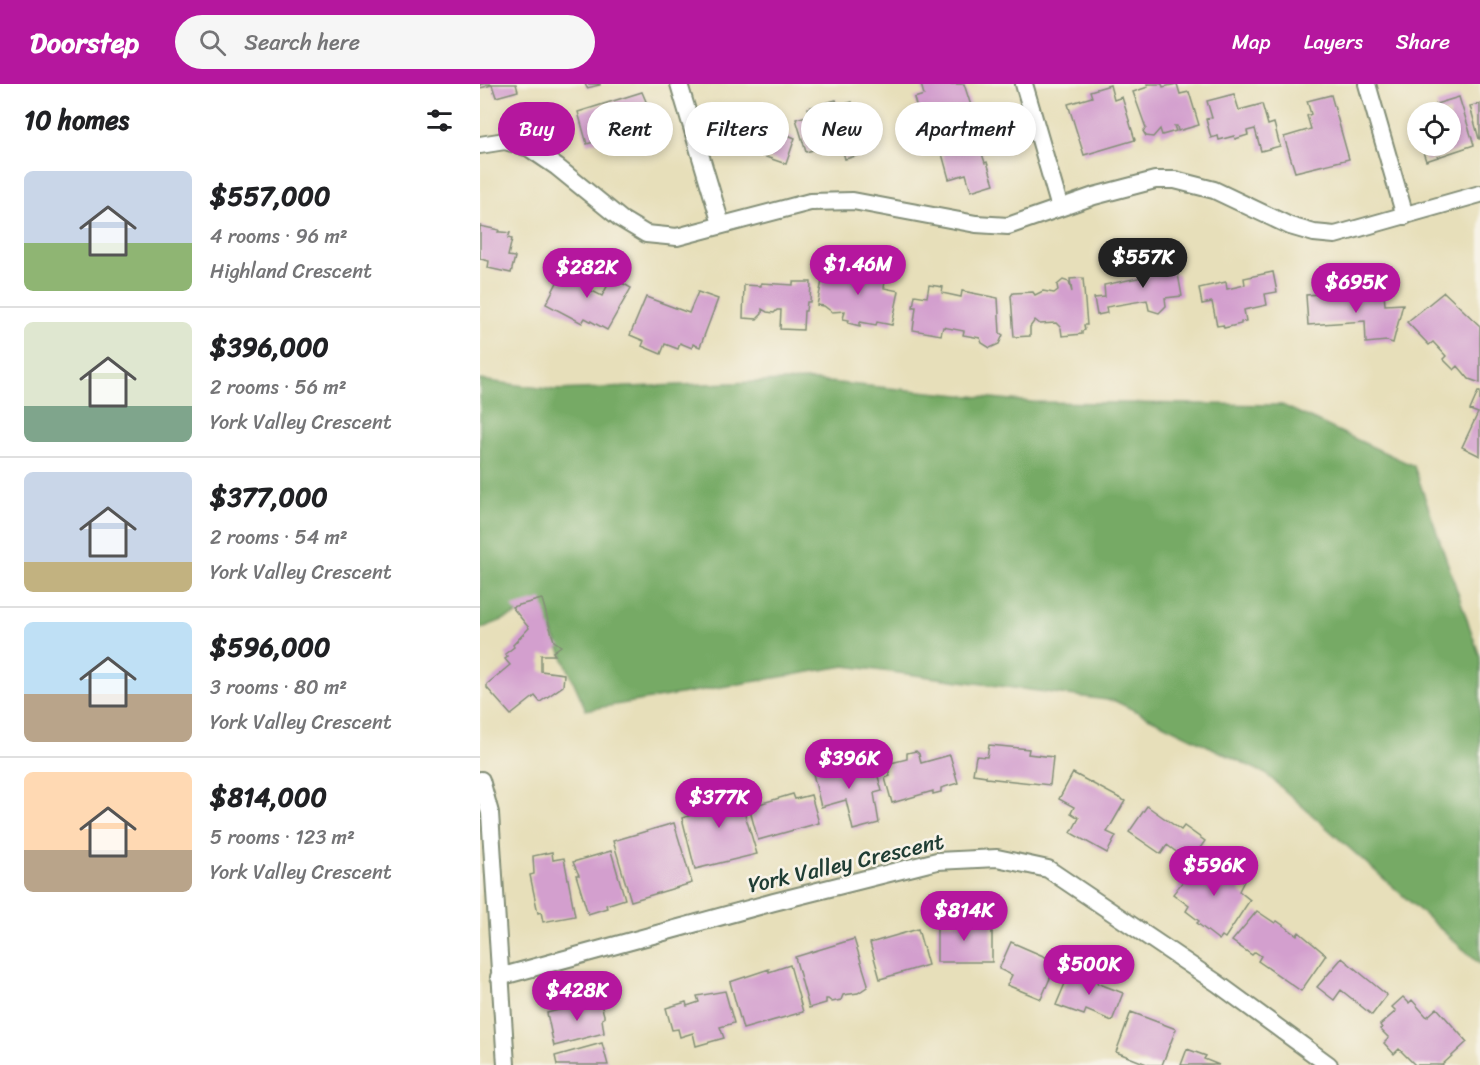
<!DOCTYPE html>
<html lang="en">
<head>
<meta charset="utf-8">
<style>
  body { margin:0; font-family:Sriracha,sans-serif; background:#f6f6f6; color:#202124; height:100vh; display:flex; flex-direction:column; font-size:22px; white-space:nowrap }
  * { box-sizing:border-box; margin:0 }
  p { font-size:20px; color:#757577 }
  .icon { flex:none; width:33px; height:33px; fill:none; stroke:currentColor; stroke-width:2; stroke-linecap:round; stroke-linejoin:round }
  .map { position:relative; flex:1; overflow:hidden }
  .sheet { display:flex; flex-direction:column; background:#fff; width:480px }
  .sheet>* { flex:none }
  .guide { position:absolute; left:18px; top:18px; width:570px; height:54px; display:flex; gap:12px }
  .tools { position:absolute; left:927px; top:18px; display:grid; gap:12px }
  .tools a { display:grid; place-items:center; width:54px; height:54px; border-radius:50%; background:#fff; box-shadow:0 3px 9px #0003; font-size:30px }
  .price { position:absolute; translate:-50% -51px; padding:0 14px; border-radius:21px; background:#b5179e; color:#fff; font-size:20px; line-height:39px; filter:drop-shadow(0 2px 3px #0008) }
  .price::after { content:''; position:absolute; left:50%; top:36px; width:18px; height:14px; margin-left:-9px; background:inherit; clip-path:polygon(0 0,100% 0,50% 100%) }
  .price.on { background:#222; color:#fff }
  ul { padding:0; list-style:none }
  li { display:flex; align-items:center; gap:18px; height:150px; padding:0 24px }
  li+li { border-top:2px solid #e0e0e0 }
  li span { display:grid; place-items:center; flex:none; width:168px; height:120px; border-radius:9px; color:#555 }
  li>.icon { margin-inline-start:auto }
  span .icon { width:72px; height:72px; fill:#fffc; stroke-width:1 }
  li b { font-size:26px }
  h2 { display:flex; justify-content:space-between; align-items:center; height:72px; padding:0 24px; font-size:26px }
  .pill { padding:0 21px; border-radius:27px; background:#fff; box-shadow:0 3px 9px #0003; font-size:21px; line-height:54px }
  .pill.on { background:#b5179e; color:#fff }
  header { display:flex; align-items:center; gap:36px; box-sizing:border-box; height:84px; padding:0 30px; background:#b5179e; color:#fff }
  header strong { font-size:28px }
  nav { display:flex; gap:33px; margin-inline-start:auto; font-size:21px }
  .search { width:420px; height:54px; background:#f6f6f6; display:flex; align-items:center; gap:15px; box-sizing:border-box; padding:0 21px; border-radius:33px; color:#757577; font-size:22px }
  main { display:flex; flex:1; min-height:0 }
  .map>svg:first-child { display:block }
  .forest { fill:#76aa65; stroke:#4a744c; stroke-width:1.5 }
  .building { fill:#d39fce }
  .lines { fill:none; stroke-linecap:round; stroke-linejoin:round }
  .minor-casing { stroke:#838e77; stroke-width:20 }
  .minor { stroke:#fff; stroke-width:16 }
  .labels { text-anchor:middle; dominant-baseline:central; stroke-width:5; stroke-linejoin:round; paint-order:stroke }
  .street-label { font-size:22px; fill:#1f3d34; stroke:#f7f3e8 }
</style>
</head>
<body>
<header>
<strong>Doorstep</strong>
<div class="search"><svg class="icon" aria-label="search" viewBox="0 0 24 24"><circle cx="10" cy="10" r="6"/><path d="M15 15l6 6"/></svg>Search here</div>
<nav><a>Map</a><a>Layers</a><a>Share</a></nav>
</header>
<main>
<section class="sheet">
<h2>10 homes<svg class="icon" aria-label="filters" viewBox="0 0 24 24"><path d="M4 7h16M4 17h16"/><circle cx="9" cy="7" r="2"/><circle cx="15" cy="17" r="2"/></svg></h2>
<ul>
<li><span style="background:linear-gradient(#c9d6e8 60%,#8fb573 0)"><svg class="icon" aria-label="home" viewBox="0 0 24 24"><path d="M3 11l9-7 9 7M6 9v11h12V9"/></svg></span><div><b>$557,000</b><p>4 rooms · 96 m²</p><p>Highland Crescent</p></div></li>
<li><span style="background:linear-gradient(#dfe7d0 70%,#7fa58c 0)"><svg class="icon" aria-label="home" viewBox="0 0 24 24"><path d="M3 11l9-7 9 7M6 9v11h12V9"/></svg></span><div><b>$396,000</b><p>2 rooms · 56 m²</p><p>York Valley Crescent</p></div></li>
<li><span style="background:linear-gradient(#c9d6e8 75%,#c2b280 0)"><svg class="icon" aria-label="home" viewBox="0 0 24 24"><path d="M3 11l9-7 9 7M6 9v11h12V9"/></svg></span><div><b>$377,000</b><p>2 rooms · 54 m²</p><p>York Valley Crescent</p></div></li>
<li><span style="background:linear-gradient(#bfe0f5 60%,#b9a48a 0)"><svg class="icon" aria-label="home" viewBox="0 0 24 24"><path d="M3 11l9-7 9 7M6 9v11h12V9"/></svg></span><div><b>$596,000</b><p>3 rooms · 80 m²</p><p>York Valley Crescent</p></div></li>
<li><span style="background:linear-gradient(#ffd9b3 65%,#b9a48a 0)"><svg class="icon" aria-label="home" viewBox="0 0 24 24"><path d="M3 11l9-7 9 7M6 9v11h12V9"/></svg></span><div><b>$814,000</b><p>5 rooms · 123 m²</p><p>York Valley Crescent</p></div></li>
</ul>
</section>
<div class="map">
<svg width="1000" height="981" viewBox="0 0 1000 981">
  <rect width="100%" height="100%" fill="#f7f3e8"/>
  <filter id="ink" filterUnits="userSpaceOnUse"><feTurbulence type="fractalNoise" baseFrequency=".0167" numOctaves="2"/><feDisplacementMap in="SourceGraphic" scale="12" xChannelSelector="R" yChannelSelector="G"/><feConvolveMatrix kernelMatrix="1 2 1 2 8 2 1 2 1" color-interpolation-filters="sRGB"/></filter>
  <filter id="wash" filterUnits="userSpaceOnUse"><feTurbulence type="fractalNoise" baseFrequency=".008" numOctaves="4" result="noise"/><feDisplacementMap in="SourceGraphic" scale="24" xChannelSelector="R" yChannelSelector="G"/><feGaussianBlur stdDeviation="1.35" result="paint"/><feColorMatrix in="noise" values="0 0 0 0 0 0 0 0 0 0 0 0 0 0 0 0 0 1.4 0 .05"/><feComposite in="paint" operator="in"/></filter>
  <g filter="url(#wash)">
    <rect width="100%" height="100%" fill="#e7dfba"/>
    <path class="forest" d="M 0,296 L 75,306 L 327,296 L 552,318 L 802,321 L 934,382 L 1000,573 L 1000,880 L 786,690 L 635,617 L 365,582 L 106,626 L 60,521 L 0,545 Z"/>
    <g id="blocks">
      <path class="building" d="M 0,0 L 36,0 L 38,7 L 16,13 L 12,1 L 0,4 Z
        M 105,0 L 120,0 L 120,1 L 107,4 Z
        M 441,0 L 484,0 L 495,34 L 455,45 L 451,33 L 440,36 L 434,14 L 444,11 Z
        M 667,0 L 682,0 L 683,3 L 697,0 L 700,10 L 709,8 L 719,41 L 698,47 L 697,42 L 694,42 L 696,47 L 682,51 L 680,45 L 673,53 L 666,52 L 663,47 L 666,44 L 653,8 L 668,3 Z
        M 630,1 L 634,16 L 642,13 L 655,56 L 604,71 L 588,20 L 612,13 L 610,7 Z
        M 162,8 L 174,36 L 171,37 L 175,51 L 162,55 L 158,41 L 135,48 L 136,51 L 107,60 L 98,28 Z
        M 754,10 L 759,26 L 782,20 L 788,41 L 794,39 L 800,62 L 781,67 L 775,45 L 767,47 L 768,51 L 755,55 L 754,52 L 739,56 L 738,52 L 731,54 L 726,35 L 732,34 L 727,17 Z
        M 851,11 L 869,75 L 815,88 L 804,53 L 831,45 L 827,32 L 831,30 L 827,17 Z
        M 979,13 L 994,61 L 946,77 L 941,62 L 970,62 L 970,28 L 959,28 L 956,20 Z
        M 356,16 L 358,22 L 372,18 L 387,69 L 365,75 L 359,53 L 352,55 L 353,60 L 326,68 L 316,35 L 330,31 L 328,24 Z
        M 1000,20 L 1000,55 L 999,55 L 990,22 Z
        M 258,28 L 295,40 L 293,45 L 315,54 L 306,80 L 283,72 L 284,67 L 249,55 Z
        M 496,36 L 502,59 L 499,60 L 505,79 L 507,78 L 514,100 L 491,107 L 486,90 L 469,95 L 456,48 Z
        M 0,142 L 19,146 L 18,148 L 21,148 L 30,149 L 28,154 L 32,155 L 28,172 L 35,173 L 31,189 L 8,184 L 9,177 L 0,175 Z
        M 690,174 L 693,191 L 698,190 L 702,212 L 685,214 L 686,222 L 679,229 L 669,226 L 667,216 L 626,223 L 627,229 L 617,231 L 614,214 L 625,213 L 624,201 L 668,192 L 666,178 Z
        M 355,181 L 378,185 L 377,191 L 389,193 L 390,188 L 406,191 L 404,204 L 419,207 L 412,241 L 397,238 L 396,241 L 380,238 L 380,242 L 368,239 L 369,236 L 363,235 L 365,227 L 352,228 L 344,222 L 337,221 L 345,183 L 354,185 Z
        M 85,183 L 110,196 L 106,204 L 122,212 L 132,193 L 151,204 L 127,246 L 105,234 L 102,239 L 66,220 Z
        M 793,188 L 797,208 L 785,210 L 787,221 L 764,226 L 766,237 L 761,238 L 761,240 L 744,244 L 743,241 L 737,242 L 732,218 L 722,220 L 719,204 L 746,198 L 747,205 L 765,201 L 764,194 Z
        M 603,194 L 607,241 L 604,241 L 605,246 L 602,247 L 602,250 L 582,252 L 581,244 L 576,239 L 560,240 L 555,236 L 550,243 L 550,252 L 534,253 L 531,212 L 533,209 L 553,208 L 555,211 L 563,207 L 574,209 L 578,206 L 577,201 L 583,196 L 589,198 L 592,208 L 590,195 Z
        M 313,198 L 331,198 L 330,218 L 327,218 L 326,227 L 324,227 L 323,246 L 300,245 L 301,226 L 297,226 L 294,229 L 287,228 L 282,225 L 282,230 L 277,235 L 263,234 L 264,201 L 281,202 L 281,199 L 313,201 Z
        M 449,201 L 463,203 L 462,209 L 481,213 L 482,207 L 518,214 L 520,249 L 523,251 L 519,260 L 510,264 L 502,259 L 500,254 L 483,251 L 484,247 L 463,243 L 461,251 L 433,246 L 436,223 L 433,223 L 435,211 L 447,213 Z
        M 218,208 L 238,215 L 220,263 L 213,260 L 212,264 L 200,259 L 198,265 L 185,260 L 181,270 L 162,262 L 164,257 L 150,251 L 166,213 L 209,229 Z
        M 964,208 L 1000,242 L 1000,299 L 989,295 L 978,282 L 974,286 L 963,275 L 966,272 L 953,258 L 949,261 L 927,238 Z
        M 853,209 L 853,213 L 904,210 L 905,221 L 923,220 L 913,259 L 907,257 L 886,259 L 885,237 L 828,241 L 826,211 Z
        M 998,308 L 1000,308 L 1000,372 L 982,363 L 998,329 L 990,326 Z
        M 62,515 L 74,557 L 81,562 L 73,568 L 75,571 L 61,571 L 61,587 L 84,590 L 83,602 L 60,618 L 55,612 L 31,631 L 7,604 L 7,600 L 30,581 L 25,575 L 28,573 L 25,570 L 34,563 L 33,561 L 49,544 L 32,523 Z
        M 509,661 L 549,665 L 548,670 L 573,673 L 570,701 L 506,694 L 506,692 L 493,690 L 496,672 L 507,673 Z
        M 436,667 L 439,670 L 441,679 L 470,671 L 478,699 L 461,704 L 461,708 L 453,710 L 453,707 L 412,719 L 405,694 L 410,692 L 407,680 L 427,675 L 427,669 Z
        M 349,672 L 354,689 L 394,678 L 402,707 L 394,709 L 399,739 L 373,746 L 366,716 L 341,723 L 330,677 Z
        M 593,689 L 645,717 L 627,748 L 636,752 L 627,769 L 591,749 L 599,734 L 591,729 L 594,723 L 579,715 Z
        M 256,701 L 277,770 L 215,785 L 202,734 L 215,730 L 214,725 L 226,722 L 222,708 Z
        M 313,710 L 315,715 L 331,711 L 339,739 L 278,756 L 269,723 Z
        M 667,722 L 701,746 L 704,742 L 725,757 L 710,778 L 687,761 L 681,770 L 649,748 Z
        M 194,739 L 212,799 L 151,817 L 133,757 Z
        M 131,767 L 145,815 L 126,821 L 127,824 L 108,830 L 96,791 L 99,791 L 93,778 Z
        M 72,768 L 73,776 L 84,774 L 95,832 L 63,838 L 61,828 L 58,829 L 50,791 L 54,790 L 53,772 Z
        M 733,772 L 764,797 L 759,807 L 770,816 L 745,854 L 742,852 L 739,856 L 717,839 L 719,837 L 706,827 L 709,822 L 693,810 L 711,787 L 714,789 L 726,774 L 730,776 Z
        M 777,827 L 795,839 L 797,837 L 817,851 L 819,848 L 846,871 L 821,907 L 778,877 L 781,872 L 775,868 L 772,871 L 752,857 Z
        M 457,839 L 512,839 L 512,878 L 457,878 Z
        M 438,845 L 448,881 L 400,895 L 390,859 Z
        M 374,855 L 388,900 L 387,903 L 378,909 L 363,911 L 361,916 L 352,918 L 348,915 L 346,915 L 346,919 L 329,924 L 315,873 Z
        M 531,858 L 577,878 L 561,915 L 527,901 L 532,891 L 519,885 Z
        M 862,874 L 907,911 L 892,931 L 861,906 L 854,916 L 837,903 Z
        M 310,881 L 323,928 L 263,945 L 250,898 L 289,885 L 289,888 Z
        M 592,883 L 619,894 L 617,899 L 643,909 L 632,937 L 606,926 L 604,931 L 576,921 Z
        M 245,907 L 254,939 L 240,943 L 244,954 L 216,962 L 213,949 L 200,953 L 198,945 L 192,946 L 186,924 L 206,918 L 207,922 L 219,918 L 217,912 Z
        M 923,913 L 929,919 L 932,916 L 947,933 L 957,924 L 987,958 L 962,981 L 935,981 L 919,965 L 914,970 L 904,959 L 909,954 L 900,945 L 902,944 L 900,941 L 916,927 L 912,923 Z
        M 109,915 L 109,917 L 118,915 L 120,917 L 124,931 L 124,934 L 122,935 L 124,949 L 74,962 L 67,929 L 94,922 L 93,919 Z
        M 651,928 L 696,945 L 682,981 L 669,981 L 636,968 Z
        M 122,959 L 128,981 L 77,981 L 75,972 Z
        M 707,965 L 726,972 L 724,975 L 739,981 L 701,981 Z"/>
    </g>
  </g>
  <g filter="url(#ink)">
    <use href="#blocks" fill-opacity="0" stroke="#838e77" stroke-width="1.5"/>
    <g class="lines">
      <g class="minor-casing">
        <path id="minor" d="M 199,0 L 241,140
          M 544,0 L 580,124
          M 887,0 L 925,132
          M 0,61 L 25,57 L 49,64 L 77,83 L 141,135 L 166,150 L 197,153 L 330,118 L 373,117 L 496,140 L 528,142 L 614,112 L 675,96 L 695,96 L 734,106 L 810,142 L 834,149 L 855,151 L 1000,110
          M 1,696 L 10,729 L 26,981
          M 19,893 L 294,818 L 457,777 L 517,774 L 568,785 L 737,899 L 849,981"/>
      </g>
      <use href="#minor" class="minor"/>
    </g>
  </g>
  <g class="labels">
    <g class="street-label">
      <text transform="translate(366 779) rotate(-13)">York Valley Crescent</text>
    </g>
  </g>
</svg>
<div class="tools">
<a><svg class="icon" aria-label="locate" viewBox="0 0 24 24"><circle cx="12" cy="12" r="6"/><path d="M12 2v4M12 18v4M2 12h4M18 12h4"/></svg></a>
</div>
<b class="price on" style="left:663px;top:205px">$557K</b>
<b class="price" style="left:378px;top:212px">$1.46M</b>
<b class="price" style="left:107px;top:215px">$282K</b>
<b class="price" style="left:876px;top:230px">$695K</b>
<b class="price" style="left:369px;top:706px">$396K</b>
<b class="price" style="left:239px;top:745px">$377K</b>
<b class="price" style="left:734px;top:813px">$596K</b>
<b class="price" style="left:484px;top:858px">$814K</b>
<b class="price" style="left:609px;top:912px">$500K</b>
<b class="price" style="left:97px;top:938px">$428K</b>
<div class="guide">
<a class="pill on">Buy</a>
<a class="pill">Rent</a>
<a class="pill">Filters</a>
<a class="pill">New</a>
<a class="pill">Apartment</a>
</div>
</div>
</main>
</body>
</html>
